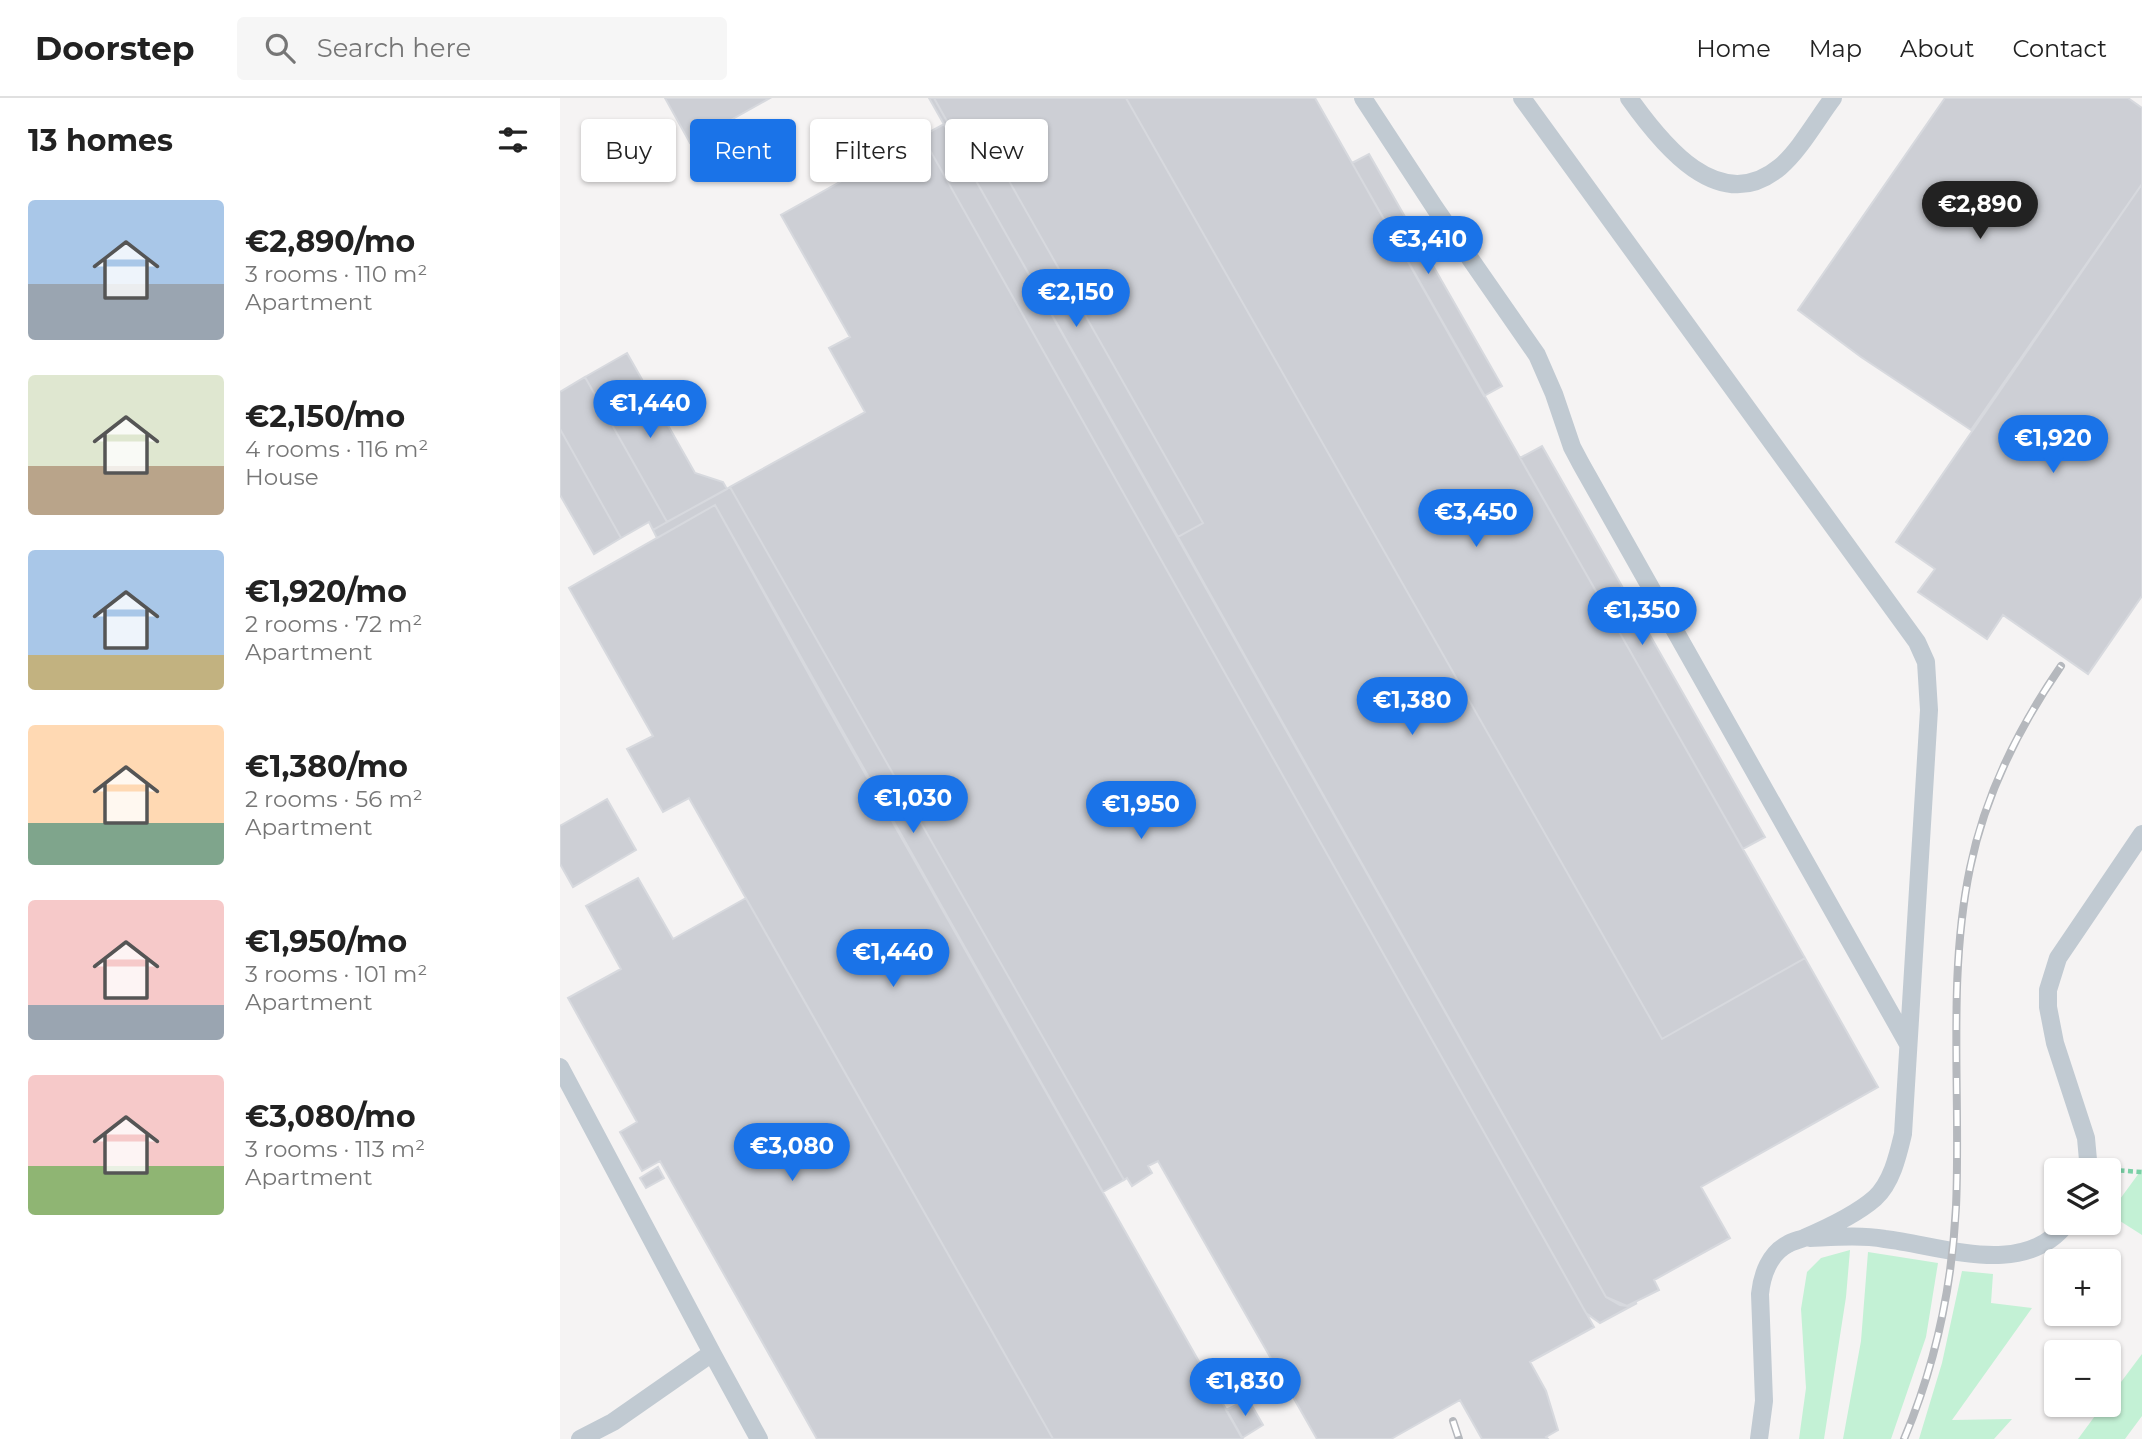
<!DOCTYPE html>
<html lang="en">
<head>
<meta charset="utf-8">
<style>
  body { margin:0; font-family:Montserrat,sans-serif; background:#f6f6f6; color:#222; height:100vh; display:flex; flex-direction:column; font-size:26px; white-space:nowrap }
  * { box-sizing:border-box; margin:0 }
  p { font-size:23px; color:#767676 }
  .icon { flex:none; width:38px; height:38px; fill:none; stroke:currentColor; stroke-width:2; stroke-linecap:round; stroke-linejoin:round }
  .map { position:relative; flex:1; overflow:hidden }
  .side { display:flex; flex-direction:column; background:#fff; width:560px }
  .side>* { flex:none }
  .banner { position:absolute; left:21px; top:21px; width:665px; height:63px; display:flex; gap:14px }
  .fabs { position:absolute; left:1484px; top:1060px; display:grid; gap:14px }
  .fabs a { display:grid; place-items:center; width:77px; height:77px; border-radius:7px; background:#fff; box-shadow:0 2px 5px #0004; font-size:35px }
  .price { position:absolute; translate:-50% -60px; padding:0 16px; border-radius:24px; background:#1a73e8; color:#fff; font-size:23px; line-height:46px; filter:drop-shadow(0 2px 4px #0008) }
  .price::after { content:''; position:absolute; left:50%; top:42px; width:21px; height:16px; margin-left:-10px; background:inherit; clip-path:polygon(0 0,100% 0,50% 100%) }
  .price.current { background:#222; color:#fff }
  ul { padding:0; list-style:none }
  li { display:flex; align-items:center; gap:21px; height:175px; padding:0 28px }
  li span { display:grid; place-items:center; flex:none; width:196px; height:140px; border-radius:7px; color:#555 }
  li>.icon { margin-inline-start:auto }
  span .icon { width:84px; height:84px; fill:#fffc; stroke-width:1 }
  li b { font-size:30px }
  h2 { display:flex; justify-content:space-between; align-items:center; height:84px; padding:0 28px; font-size:30px }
  .chip { padding:0 24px; border-radius:7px; background:#fff; box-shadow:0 2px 5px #0004; font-size:24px; line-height:63px }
  .chip.current { background:#1a73e8; color:#fff }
  header { display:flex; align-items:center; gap:42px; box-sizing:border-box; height:98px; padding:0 35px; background:#fff; border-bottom:2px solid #e0e0e0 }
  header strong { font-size:33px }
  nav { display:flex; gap:38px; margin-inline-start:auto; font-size:24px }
  .search { width:490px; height:63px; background:#f6f6f6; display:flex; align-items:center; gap:18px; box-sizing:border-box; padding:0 24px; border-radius:7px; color:#767676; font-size:26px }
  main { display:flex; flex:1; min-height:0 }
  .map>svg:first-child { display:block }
  .grass { fill:#c3f1d5 }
  .building { fill:#cdcfd5; stroke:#d7d9de; stroke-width:2 }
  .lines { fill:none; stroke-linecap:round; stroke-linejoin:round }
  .path { stroke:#7ad0a6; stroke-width:4.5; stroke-dasharray:5 3.5; stroke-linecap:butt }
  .service { stroke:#c1cad2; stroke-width:18 }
  .rail-casing { stroke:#b5b8bd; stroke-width:8 }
  .rail { stroke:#fff; stroke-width:5; stroke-dasharray:16; stroke-linecap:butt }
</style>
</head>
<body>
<header>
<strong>Doorstep</strong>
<div class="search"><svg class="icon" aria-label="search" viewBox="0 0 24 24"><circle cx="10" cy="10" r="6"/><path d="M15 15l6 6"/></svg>Search here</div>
<nav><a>Home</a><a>Map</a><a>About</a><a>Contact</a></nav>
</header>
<main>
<section class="side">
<h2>13 homes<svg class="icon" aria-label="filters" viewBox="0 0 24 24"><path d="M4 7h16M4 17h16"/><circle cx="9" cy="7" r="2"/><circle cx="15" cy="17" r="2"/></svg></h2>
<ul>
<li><span style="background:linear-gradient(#a9c7e8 60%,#9aa5b1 0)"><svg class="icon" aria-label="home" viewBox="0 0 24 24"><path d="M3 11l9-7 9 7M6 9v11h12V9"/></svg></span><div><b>€2,890/mo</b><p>3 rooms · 110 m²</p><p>Apartment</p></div></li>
<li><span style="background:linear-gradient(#dfe7d0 65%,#b9a48a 0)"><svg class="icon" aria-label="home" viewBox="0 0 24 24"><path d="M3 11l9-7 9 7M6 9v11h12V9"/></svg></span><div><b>€2,150/mo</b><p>4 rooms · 116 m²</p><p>House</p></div></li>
<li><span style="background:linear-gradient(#a9c7e8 75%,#c2b280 0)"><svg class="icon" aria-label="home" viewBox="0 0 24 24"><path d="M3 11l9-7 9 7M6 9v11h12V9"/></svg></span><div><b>€1,920/mo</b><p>2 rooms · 72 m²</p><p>Apartment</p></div></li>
<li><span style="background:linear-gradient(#ffd9b3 70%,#7fa58c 0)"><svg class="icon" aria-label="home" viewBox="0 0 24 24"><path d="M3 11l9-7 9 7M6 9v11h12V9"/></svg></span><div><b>€1,380/mo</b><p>2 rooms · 56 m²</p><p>Apartment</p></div></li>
<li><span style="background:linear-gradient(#f6c9c9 75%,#9aa5b1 0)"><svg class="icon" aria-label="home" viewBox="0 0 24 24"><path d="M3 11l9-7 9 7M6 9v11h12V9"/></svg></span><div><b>€1,950/mo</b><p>3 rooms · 101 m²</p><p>Apartment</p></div></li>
<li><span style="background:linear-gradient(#f6c9c9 65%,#8fb573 0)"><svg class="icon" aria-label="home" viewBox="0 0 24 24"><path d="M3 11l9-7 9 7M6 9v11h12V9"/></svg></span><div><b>€3,080/mo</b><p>3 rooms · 113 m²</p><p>Apartment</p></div></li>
</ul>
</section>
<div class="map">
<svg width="1582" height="1341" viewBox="0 0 1582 1341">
  <rect width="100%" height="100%" fill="#f5f3f3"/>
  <path class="grass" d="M 1582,1071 L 1582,1137 L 1549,1116 Z
    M 1290,1152 L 1286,1199 L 1264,1341 L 1239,1341 L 1246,1290 L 1241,1211 L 1247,1174 L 1261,1160 Z
    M 1308,1154 L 1378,1165 L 1366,1239 L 1331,1341 L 1283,1341 L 1301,1243 Z
    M 1402,1173 L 1433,1176 L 1431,1205 L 1472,1210 L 1392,1322 L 1452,1321 L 1434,1341 L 1359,1341 L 1382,1265 Z
    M 1582,1256 L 1582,1318 L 1565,1341 L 1518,1341 L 1543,1307 L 1549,1307 L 1549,1300 Z"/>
  <path class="building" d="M 105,0 L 210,0 L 130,45 Z
    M 369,0 L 374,0 L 398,43 L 419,30 L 643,425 L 618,439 Z
    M 374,0 L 566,0 L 1102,941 L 1245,860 L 1318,989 L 1141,1089 L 1170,1140 L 1094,1182 L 1099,1192 L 1067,1208 L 1046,1199 L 618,439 L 643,425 L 419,30 L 398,43 Z
    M 566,0 L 755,0 L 1245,860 L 1102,941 Z
    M 1385,0 L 1568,0 L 1582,10 L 1582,86 L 1411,332 L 1301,259 L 1238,212 Z
    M 384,26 L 1046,1199 L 1060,1207 L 1067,1208 L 1077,1205 L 1040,1225 L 1026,1215 L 362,38 Z
    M 362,38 L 1034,1229 L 970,1264 L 986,1293 L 998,1332 L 986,1339 L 988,1341 L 922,1341 L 900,1302 L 831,1341 L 757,1341 L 598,1063 L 588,1068 L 592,1075 L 572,1088 L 567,1080 L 564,1082 L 170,389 L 305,314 L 269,250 L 290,239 L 221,117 Z
    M 809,56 L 942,288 L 924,298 L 792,65 Z
    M 1582,86 L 1582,498 L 1528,576 L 1443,517 L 1427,541 L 1358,494 L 1375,471 L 1336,444 Z
    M 67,255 L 135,375 L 163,384 L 167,391 L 107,424 L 25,279 Z
    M 25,279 L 107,424 L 93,432 L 89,424 L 61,440 L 0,331 L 0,294 Z
    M 0,331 L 61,440 L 34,456 L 0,397 Z
    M 982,348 L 1205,739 L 1183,751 L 960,360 Z
    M 170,389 L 564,1082 L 543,1094 L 155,407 L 97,440 L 93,432 Z
    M 155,407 L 265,605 L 683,1341 L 493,1341 L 129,700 L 103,714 L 67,651 L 93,638 L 9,490 Z
    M 47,701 L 76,752 L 13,789 L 0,766 L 0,728 Z
    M 78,780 L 113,841 L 186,800 L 493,1341 L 257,1341 L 100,1063 L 82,1073 L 60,1034 L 77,1024 L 8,900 L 61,871 L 26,808 Z
    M 98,1069 L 104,1080 L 86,1090 L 80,1080 Z
    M 688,1301 L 703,1327 L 682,1340 L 666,1312 Z"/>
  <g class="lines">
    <path class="path" d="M 1551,1072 L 1582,1074"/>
    <path class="service" d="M 803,0 L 875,110 L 977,257 L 994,296 L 1012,349 L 1021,366 L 1348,946
      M 962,0 L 1357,544 L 1366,564 L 1369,612 L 1343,1036 C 1338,1057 1332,1084 1315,1100 C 1298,1115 1265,1131 1244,1140 C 1239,1142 1233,1143 1228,1146 C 1210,1155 1202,1176 1200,1196 L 1204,1303 L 1199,1341
      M 1069,0 C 1101,45 1159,120 1220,69 C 1240,52 1257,21 1273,0
      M 0,969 L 152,1255 L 53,1324 L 20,1341
      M 1529,1073 L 1526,1040 L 1495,945 L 1488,909 L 1488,892 L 1498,860 L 1582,736
      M 1250,1140 C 1275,1139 1300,1137 1325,1141 C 1384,1148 1464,1181 1507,1125
      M 152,1255 L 199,1341"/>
    <g class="rail-casing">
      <path id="rail" d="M 893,1323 L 899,1341
        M 1344,1341 C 1375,1268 1392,1188 1396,1109 C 1401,996 1387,881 1410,770 C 1425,697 1459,629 1501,568"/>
    </g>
    <use href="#rail" class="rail"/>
  </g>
</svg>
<div class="fabs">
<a><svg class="icon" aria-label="layers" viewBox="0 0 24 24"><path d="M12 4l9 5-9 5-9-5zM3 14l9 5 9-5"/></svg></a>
<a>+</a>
<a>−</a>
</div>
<b class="price current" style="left:1420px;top:143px">€2,890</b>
<b class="price" style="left:868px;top:178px">€3,410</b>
<b class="price" style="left:516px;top:231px">€2,150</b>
<b class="price" style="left:90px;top:342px">€1,440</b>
<b class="price" style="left:1493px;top:377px">€1,920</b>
<b class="price" style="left:916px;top:451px">€3,450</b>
<b class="price" style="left:1082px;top:549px">€1,350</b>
<b class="price" style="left:852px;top:639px">€1,380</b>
<b class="price" style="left:353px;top:737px">€1,030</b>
<b class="price" style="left:581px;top:743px">€1,950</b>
<b class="price" style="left:333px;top:891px">€1,440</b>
<b class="price" style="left:232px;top:1085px">€3,080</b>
<b class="price" style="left:685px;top:1320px">€1,830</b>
<div class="banner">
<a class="chip">Buy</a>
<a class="chip current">Rent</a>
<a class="chip">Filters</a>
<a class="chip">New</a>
</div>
</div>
</main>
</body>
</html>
